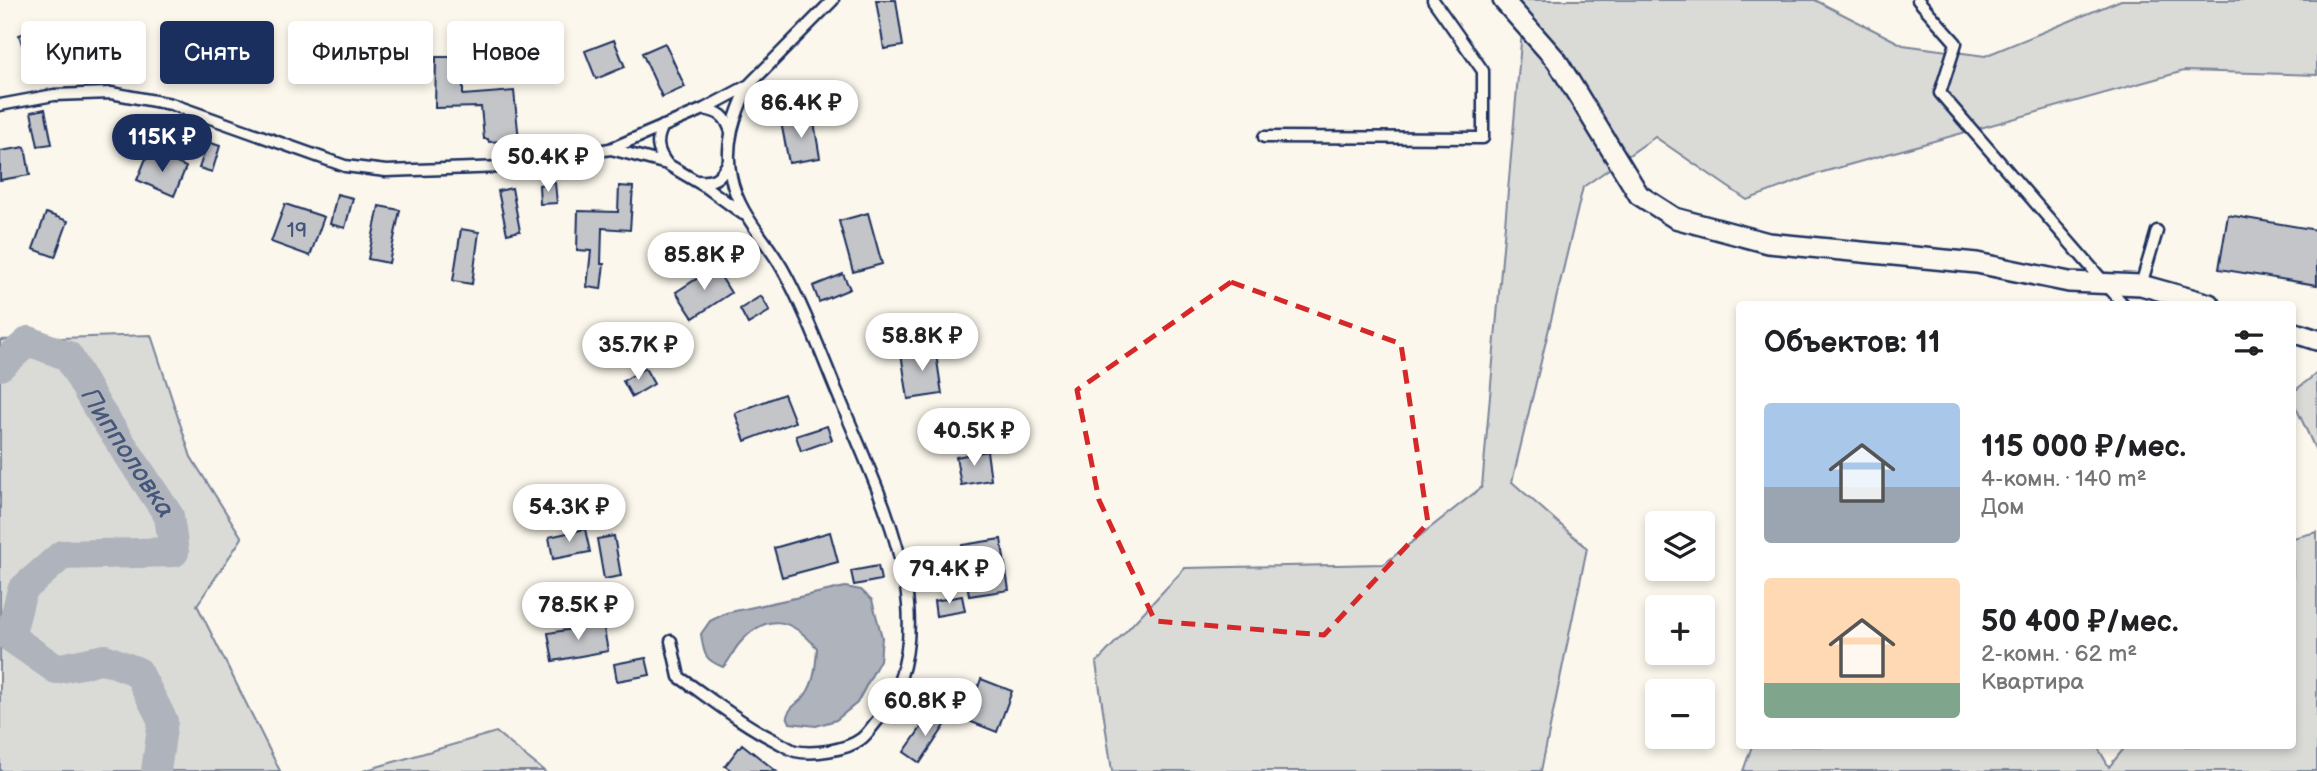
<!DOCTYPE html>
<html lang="ru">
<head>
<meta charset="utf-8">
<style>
  body { margin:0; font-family:"Balsamiq Sans",sans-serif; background:#f6f6f6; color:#202124; height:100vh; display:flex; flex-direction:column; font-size:26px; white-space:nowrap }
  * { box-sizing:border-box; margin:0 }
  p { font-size:23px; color:#757577 }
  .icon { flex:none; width:38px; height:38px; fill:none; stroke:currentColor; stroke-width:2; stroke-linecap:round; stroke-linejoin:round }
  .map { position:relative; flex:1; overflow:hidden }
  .sheet { position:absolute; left:1736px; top:301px; width:560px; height:448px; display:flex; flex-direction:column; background:#fff; border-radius:7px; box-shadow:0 4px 10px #0003 }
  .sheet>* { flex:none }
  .top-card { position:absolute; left:21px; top:21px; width:665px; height:63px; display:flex; gap:14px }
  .controls { position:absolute; left:1645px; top:511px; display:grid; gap:14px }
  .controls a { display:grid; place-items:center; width:70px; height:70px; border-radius:7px; background:#fff; box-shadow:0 4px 10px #0003; font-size:35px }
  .price { position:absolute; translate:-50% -60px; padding:0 16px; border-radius:24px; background:#fff; color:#222; font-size:23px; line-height:46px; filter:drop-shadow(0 2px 4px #0008) }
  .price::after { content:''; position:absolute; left:50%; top:42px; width:21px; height:16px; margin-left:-10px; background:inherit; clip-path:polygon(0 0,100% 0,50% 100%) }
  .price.selected { background:#1b2f5e; color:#fff }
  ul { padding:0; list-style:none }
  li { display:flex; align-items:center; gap:21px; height:175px; padding:0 28px }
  li span { display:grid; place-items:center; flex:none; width:196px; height:140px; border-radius:7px; color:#555 }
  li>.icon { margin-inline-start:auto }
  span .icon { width:84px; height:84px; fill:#fffc; stroke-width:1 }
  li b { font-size:30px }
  h2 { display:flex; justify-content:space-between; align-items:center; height:84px; padding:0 28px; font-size:30px }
  .pill { padding:0 24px; border-radius:7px; background:#fff; box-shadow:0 4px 10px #0003; font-size:24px; line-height:63px }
  .pill.selected { background:#1b2f5e; color:#fff }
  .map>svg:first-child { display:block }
  .green { fill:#dadad7; stroke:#7a849a; stroke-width:2 }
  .water { fill:#afb3bb; stroke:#747e96; stroke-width:2 }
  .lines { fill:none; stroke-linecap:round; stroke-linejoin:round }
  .river { stroke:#afb3bb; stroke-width:30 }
  .building { fill:#c3c5c9; stroke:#1b2f5e; stroke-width:2 }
  .service-casing { stroke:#1b2f5e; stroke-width:15 }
  .minor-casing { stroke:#1b2f5e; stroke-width:24 }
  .service { stroke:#fbf7ec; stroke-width:10 }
  .minor { stroke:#fbf7ec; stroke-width:19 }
  .marked { fill:none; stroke:#d62828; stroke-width:5; stroke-dasharray:14 9; stroke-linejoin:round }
  .labels { text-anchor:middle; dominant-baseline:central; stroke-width:6; stroke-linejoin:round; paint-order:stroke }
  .number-label { font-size:21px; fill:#455479 }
  .water-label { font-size:26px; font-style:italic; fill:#47577a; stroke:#fbf7ec }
</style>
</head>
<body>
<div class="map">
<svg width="2317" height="771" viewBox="0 0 2317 771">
  <rect width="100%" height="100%" fill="#fbf7ec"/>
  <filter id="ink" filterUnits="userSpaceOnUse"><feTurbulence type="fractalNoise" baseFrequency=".0143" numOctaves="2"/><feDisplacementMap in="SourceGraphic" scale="14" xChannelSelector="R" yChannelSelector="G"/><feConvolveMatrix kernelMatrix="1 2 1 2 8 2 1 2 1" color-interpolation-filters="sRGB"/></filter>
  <g filter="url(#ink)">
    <path class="green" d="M 1518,0 L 1815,0 L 1903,45 L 1985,56 L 2121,0 L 2317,0 L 2317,75 L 2184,71 L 1816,174 L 1747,200 L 1655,137 L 1583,187 L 1512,482 L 1587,548 L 1541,771 L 1112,771 L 1096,663 L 1185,568 L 1384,564 L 1482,487 L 1524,8 Z
      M 151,335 L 191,457 L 242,538 L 197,605 L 280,771 L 0,771 L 0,340 Z
      M 2317,373 L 2317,453 L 2293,401 L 2292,393 Z
      M 2317,532 L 2317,771 L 1743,771 L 1752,746 L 2097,746 L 2109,767 L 2126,746 L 2292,746 L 2293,538 Z
      M 496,732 L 544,771 L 363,771 Z"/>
    <path class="water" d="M 845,587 L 861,590 L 872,600 L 882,637 L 880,660 L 857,703 L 836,720 L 816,726 L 790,723 L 787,716 C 790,705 800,703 806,694 C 815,681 816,664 817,648 C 791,618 767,611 739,644 C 732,652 731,660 723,667 C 703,659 704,653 701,634 L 710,621 L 726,613 Z"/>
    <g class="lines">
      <path class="river" id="s1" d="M 0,366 L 29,341 L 68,356 L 97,407 L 169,516 L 174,552 L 62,555 L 22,590 L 10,637 L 56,669 L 105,659 L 138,672 L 163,721 L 156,771"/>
    </g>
    <path class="building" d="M 876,0 L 896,0 L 903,46 L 884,49 Z
      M 48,25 L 59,55 L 29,65 L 19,35 Z
      M 614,40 L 625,67 L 596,79 L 585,51 Z
      M 665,43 L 685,87 L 662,97 L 642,53 Z
      M 436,57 L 463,57 L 463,95 L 514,91 L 519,140 L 489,142 L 488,139 L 484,139 L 481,107 L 435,108 Z
      M 45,109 L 52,144 L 38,146 L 31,112 Z
      M 813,116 L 820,158 L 789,163 L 781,122 Z
      M 208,142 L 220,146 L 212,172 L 199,168 Z
      M 25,147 L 30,175 L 0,180 L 0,151 Z
      M 149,151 L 186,167 L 174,196 L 137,180 Z
      M 555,183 L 557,203 L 540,204 L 539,185 Z
      M 619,186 L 633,187 L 630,230 L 602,228 L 601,264 L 604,264 L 601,289 L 587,287 L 591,251 L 577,250 L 578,211 L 618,212 Z
      M 512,188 L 520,231 L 507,234 L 498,191 Z
      M 337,194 L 353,198 L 345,228 L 330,224 Z
      M 285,204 L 324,217 L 310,256 L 271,242 Z
      M 379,206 L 400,210 L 389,263 L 368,259 Z
      M 46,213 L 68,221 L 55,257 L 33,249 Z
      M 868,213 L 882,264 L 853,272 L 839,221 Z
      M 2228,215 L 2317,230 L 2317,285 L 2219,269 Z
      M 461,229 L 479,232 L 472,284 L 453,281 Z
      M 715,267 L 731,293 L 693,318 L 676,292 Z
      M 843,274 L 850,289 L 819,302 L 813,286 Z
      M 761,296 L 770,311 L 748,324 L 740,309 Z
      M 935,347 L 942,394 L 908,399 L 901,353 Z
      M 645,368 L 654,384 L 632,397 L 623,381 Z
      M 784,394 L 795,422 L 745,441 L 735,413 Z
      M 827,426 L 832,440 L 801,451 L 796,436 Z
      M 987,451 L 991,480 L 961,485 L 956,457 Z
      M 585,529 L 590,552 L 553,559 L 549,537 Z
      M 830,532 L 838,562 L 782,577 L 774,548 Z
      M 614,536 L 621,576 L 604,579 L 597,539 Z
      M 1001,539 L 1009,590 L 969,596 L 962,545 Z
      M 878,566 L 881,580 L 854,585 L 851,571 Z
      M 962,596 L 965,611 L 936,616 L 934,601 Z
      M 603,624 L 608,651 L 553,661 L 548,633 Z
      M 646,658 L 650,675 L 617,681 L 614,664 Z
      M 981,679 L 1012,691 L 997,732 L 966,720 Z
      M 932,712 L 946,724 L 920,763 L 904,752 Z
      M 742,744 L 776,771 L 732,771 L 725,766 Z"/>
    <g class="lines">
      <g class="service-casing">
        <path id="service" d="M 1918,0 L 1956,43 L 1940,93 L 2123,304
          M 0,105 L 54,95 L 111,93 L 171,104 L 345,166 L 386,171 L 504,167 L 610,149 L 704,109 L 749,85 L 833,0
          M 704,109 C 720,112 726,116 731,132
          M 663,126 C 655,141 657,151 667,164
          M 1264,137 L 1483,138 L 1483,71 L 1433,0
          M 611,149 L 667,164 L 706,187 L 743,214
          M 699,181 C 716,183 722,175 729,161
          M 2141,285 L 2157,231
          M 671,641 L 679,677 C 711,699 742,724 776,741 C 782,744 789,749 795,751 C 813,755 847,750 861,739 C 865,736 869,731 872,727 C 953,635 881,499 842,404 C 823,359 806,311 782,268 C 764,237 738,213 731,177 C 724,144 735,114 749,85"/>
      </g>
      <g class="minor-casing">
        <path id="minor" d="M 1503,0 L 1557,61 L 1639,195 L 1675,218 L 1768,243 L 1977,263 L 2069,282 L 2141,285 L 2209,304
          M 2292,332 L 2317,340"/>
      </g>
      <use href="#service" class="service"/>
      <use href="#minor" class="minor"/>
    </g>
  </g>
  <path class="marked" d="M 1231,282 L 1401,344 L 1428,523 L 1324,635 L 1155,621 L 1099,500 L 1077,390 Z"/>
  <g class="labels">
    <g class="number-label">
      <text x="297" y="230">19</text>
    </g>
    <g class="water-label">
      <text stroke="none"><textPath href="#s1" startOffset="194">Пипполовка</textPath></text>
    </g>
  </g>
</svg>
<div class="controls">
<a><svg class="icon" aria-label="layers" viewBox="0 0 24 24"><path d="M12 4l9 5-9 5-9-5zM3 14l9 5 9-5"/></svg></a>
<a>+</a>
<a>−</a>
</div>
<b class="price" style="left:801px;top:140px">86.4K ₽</b>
<b class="price selected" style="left:162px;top:174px">115K ₽</b>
<b class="price" style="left:548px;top:194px">50.4K ₽</b>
<b class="price" style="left:704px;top:292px">85.8K ₽</b>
<b class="price" style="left:922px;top:373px">58.8K ₽</b>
<b class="price" style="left:638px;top:382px">35.7K ₽</b>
<b class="price" style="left:974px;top:468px">40.5K ₽</b>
<b class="price" style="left:569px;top:544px">54.3K ₽</b>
<b class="price" style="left:949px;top:606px">79.4K ₽</b>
<b class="price" style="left:578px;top:642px">78.5K ₽</b>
<b class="price" style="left:925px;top:738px">60.8K ₽</b>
<div class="top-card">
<a class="pill">Купить</a>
<a class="pill selected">Снять</a>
<a class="pill">Фильтры</a>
<a class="pill">Новое</a>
</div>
<section class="sheet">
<h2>Объектов: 11<svg class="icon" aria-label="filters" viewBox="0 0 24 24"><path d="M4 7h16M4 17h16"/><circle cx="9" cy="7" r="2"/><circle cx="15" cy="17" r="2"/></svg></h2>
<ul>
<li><span style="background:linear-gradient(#a9c7e8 60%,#9aa5b1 0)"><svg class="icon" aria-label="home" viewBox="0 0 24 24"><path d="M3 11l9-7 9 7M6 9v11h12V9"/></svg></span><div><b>115 000 ₽/мес.</b><p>4-комн. · 140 m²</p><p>Дом</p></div></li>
<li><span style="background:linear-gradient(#ffd9b3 75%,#7fa58c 0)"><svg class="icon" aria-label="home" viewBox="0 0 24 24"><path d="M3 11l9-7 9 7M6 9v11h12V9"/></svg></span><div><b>50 400 ₽/мес.</b><p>2-комн. · 62 m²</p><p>Квартира</p></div></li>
</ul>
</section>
</div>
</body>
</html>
